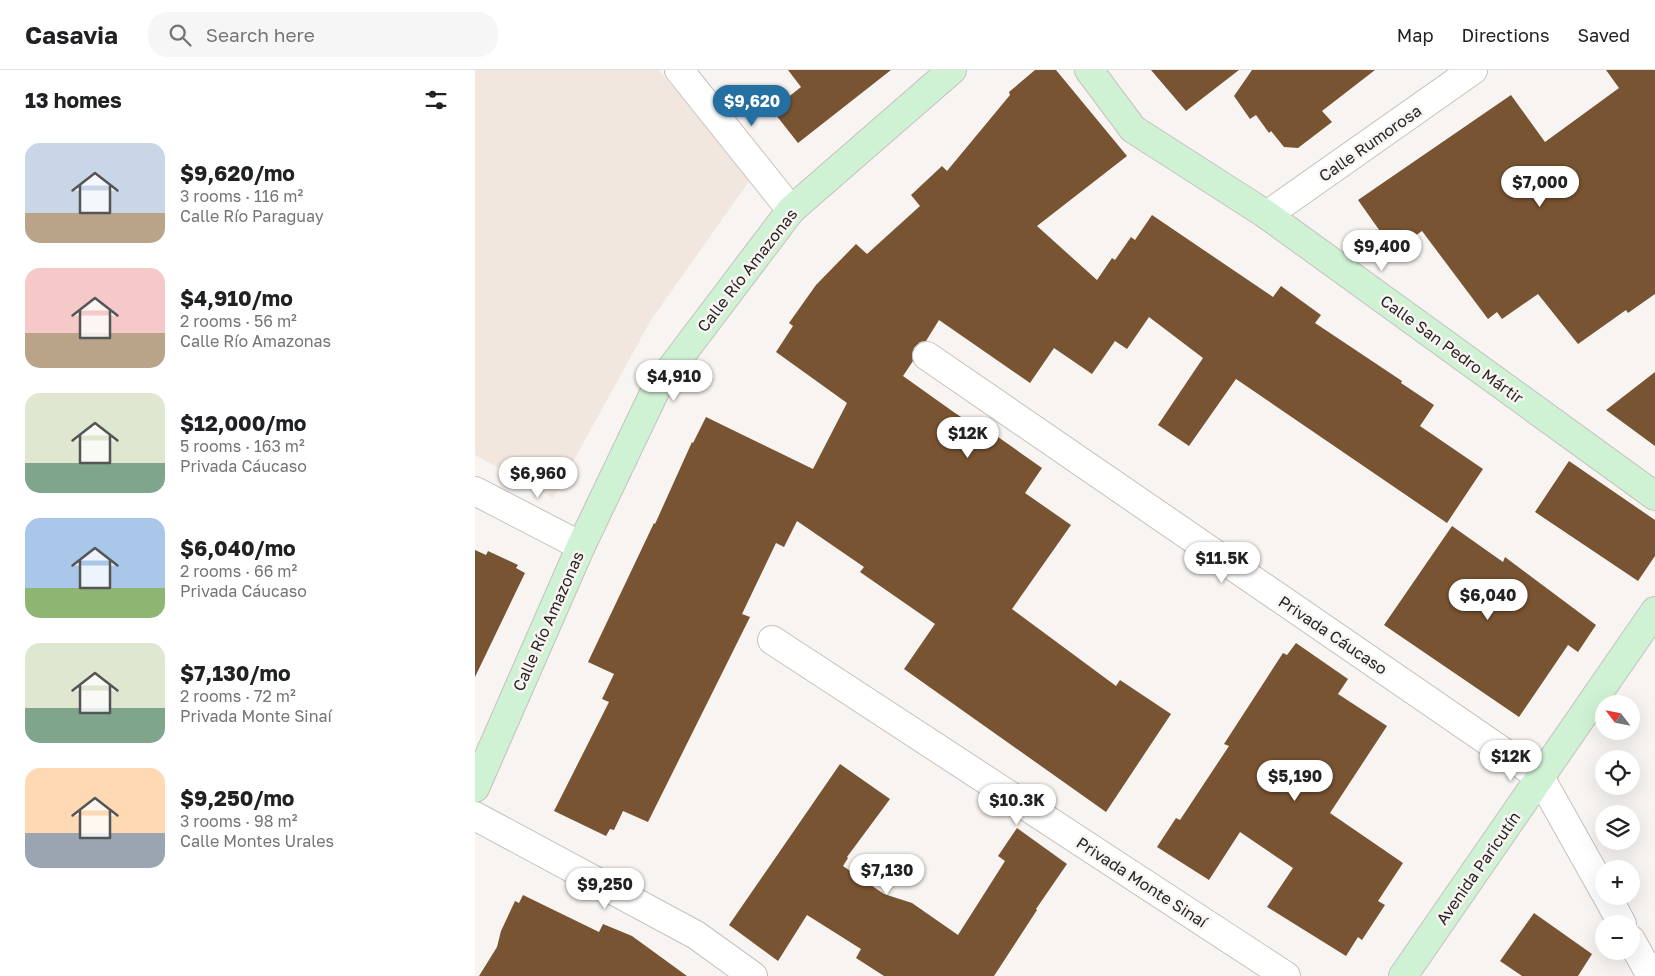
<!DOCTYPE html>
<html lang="en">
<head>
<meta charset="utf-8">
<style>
  body { margin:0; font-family:"Golos Text",sans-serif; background:#f6f6f6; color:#202124; height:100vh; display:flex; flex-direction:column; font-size:19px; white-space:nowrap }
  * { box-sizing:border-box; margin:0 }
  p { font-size:16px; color:#757577 }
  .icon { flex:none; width:28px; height:28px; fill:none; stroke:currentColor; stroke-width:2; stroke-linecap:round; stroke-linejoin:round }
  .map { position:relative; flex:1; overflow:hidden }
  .drawer { display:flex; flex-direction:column; background:#fff; width:475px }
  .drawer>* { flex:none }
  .needle { width:32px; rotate:302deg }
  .tools { position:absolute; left:1120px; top:625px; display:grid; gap:10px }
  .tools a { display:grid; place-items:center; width:45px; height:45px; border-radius:50%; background:#fff; box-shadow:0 5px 20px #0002; font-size:25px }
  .price { position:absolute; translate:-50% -42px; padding:0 11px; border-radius:18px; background:#fff; color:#222; font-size:16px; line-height:32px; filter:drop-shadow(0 1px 2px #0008) }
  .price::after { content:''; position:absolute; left:50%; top:30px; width:15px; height:11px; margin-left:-8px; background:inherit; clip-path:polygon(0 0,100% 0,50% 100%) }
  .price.active { background:#2570a3; color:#fff }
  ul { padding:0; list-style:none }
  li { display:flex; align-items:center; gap:15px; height:125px; padding:0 25px }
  li span { display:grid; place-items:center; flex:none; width:140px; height:100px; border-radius:15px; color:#555 }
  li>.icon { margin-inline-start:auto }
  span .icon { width:60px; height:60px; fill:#fffc; stroke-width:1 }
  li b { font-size:21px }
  h2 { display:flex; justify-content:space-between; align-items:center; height:60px; padding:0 25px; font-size:21px }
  header { display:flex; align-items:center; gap:30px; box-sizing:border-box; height:70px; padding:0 25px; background:#fff; border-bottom:1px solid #e0e0e0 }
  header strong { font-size:24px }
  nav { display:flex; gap:28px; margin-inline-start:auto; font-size:18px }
  .search { width:350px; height:45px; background:#f6f6f6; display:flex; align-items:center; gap:12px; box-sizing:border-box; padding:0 18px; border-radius:20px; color:#757577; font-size:19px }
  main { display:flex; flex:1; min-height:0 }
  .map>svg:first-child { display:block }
  .built { fill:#f1e7de }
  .building { fill:#795432 }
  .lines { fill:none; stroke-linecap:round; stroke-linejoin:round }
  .street-casing { stroke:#c5c1be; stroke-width:30 }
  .secondary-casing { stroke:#c5c1be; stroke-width:30 }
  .street { stroke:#fff; stroke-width:28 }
  .secondary { stroke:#d0f2d4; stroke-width:28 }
  .labels { text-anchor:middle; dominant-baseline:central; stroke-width:5; stroke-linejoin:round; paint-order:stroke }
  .street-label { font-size:16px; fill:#282625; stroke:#f8f4f1 }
</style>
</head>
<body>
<header>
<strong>Casavia</strong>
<div class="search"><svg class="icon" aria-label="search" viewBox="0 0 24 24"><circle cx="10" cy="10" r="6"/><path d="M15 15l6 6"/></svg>Search here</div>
<nav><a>Map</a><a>Directions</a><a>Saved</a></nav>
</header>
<main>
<section class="drawer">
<h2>13 homes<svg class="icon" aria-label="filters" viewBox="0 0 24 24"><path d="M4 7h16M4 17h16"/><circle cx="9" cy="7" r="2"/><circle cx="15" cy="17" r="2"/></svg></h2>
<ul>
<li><span style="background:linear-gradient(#c9d6e8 70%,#b9a48a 0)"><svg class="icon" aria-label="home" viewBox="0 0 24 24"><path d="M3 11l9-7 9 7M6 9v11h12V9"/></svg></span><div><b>$9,620/mo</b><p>3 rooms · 116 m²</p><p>Calle Río Paraguay</p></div></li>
<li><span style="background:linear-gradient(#f6c9c9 65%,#b9a48a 0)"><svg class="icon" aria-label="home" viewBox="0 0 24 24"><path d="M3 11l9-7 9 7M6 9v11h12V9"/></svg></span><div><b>$4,910/mo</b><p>2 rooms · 56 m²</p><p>Calle Río Amazonas</p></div></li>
<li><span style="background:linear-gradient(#dfe7d0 70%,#7fa58c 0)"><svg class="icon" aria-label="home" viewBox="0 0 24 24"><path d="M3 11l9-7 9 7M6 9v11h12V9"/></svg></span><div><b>$12,000/mo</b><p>5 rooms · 163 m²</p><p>Privada Cáucaso</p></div></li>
<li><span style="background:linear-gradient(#a9c7e8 70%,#8fb573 0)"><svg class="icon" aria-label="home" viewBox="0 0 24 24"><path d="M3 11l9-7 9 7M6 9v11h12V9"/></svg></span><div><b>$6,040/mo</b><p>2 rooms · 66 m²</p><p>Privada Cáucaso</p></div></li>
<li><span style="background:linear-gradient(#dfe7d0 65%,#7fa58c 0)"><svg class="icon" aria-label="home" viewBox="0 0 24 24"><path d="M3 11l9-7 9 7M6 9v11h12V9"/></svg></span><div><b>$7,130/mo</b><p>2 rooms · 72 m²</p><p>Privada Monte Sinaí</p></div></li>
<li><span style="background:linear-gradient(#ffd9b3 65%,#9aa5b1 0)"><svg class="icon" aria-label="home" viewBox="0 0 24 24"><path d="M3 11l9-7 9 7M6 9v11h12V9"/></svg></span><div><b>$9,250/mo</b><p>3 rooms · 98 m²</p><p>Calle Montes Urales</p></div></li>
</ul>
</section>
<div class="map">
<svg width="1180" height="906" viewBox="0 0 1180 906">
  <rect width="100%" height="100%" fill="#f8f4f1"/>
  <path class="built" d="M 0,0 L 184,0 L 275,110 L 176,250 L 78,428 L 0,385 Z"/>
  <path class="building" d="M 313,0 L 416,0 L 323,73 L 297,40 L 326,17 Z
    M 560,0 L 581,0 L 652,86 L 562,156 L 622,210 L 637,188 L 640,190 L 656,167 L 660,170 L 677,145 L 798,227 L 806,216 L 846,245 L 840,253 L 927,311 L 926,313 L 959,335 L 945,356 L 1008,399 L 972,453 L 761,309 L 714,376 L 683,355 L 728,288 L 674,247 L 652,279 L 640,271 L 617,304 L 579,278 L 555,313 L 464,250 L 451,271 L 445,272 L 439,278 L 437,284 L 438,291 L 428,306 L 480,343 L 514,365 L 516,362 L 567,398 L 550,423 L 596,455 L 537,539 L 641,616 L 645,610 L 696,644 L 631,742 L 429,599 L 460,554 L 385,502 L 389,497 L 322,451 L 309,477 L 301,473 L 267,544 L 275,547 L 173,752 L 148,741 L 139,760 L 135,759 L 131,766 L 79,741 L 134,632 L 127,629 L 139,604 L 113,592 L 179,453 L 180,454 L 217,372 L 218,373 L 231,347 L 338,399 L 372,333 L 301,282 L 318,256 L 314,253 L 341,215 L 381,174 L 392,184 L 445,136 L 436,125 L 467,96 L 472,101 L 535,25 L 534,22 Z
    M 676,0 L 764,0 L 711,41 Z
    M 777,0 L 900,0 L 847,41 L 857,52 L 823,78 L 809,77 L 796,61 L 794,63 L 781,45 L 775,49 L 759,26 Z
    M 1131,0 L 1180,0 L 1180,224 L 1153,243 L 1151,240 L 1103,274 L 1063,224 L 1027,249 L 1022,242 L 1013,249 L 947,161 L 919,181 L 883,130 L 1036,25 L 1070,72 L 1144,18 Z
    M 1180,302 L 1180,376 L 1131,340 Z
    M 1094,391 L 1180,450 L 1180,486 L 1163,511 L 1060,442 Z
    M 977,456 L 1028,492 L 1030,487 L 1121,555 L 1103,582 L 1093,575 L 1044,647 L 909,555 Z
    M 0,480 L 11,485 L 13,481 L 43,495 L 41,498 L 50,503 L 0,607 Z
    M 821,573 L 873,609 L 863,624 L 912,656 L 855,743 L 928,793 L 903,831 L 910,835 L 887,870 L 883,867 L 871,886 L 792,837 L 818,798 L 765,762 L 734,810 L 682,777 L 701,748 L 705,750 L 754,676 L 749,674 L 808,583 L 812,585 Z
    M 365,694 L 415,729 L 372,787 L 373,788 L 368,796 L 409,824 L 437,833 L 483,865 L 530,791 L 523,786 L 542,758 L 592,794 L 561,839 L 562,840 L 519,906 L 409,906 L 381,888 L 386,879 L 332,845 L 303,891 L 254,855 Z
    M 48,825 L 124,862 L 128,854 L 157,866 L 212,906 L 4,906 L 22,877 L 26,861 L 40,831 L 44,833 Z
    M 1059,843 L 1117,884 L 1103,906 L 1047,906 L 1025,891 Z"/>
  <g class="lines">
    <g class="street-casing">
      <path id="street" d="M 204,0 L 316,140
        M 792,145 L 998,0
        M 452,286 L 1065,707 L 1129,821
        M 0,421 L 106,476
        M 297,570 L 811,906
        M 0,746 L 221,865 L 278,906
        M 1132,826 L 1147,854
        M 1156,870 L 1176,906"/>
    </g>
    <g class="secondary-casing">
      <path id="secondary" d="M 614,0 L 658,59 L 792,145 L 1180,426
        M 0,718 L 106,476 L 182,317 L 316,140 L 477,0
        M 928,906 L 1180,541"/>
    </g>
    <use href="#street" class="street"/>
    <use href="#secondary" class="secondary"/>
  </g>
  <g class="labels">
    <g class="street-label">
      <text transform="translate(895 73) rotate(-35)">Calle Rumorosa</text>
      <text transform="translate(272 200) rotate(-52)">Calle Río Amazonas</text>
      <text transform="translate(977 279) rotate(36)">Calle San Pedro Mártir</text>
      <text transform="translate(73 551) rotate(-66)">Calle Río Amazonas</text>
      <text transform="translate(858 565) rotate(34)">Privada Cáucaso</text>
      <text transform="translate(1003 798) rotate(-55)">Avenida Paricutín</text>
      <text transform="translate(667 812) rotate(33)">Privada Monte Sinaí</text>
    </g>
  </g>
</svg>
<div class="tools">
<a><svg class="needle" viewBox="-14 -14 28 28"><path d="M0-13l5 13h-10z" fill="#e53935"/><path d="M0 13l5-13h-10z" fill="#757577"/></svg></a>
<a><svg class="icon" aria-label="locate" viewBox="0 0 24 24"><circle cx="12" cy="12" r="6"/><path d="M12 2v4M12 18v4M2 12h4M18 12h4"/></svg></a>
<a><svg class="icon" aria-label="layers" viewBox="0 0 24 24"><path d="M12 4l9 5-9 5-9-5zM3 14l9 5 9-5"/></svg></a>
<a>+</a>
<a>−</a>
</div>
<b class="price active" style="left:277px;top:57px">$9,620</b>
<b class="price" style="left:1065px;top:138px">$7,000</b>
<b class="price" style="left:907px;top:202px">$9,400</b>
<b class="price" style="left:199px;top:332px">$4,910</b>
<b class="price" style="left:493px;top:389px">$12K</b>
<b class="price" style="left:63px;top:429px">$6,960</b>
<b class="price" style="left:747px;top:514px">$11.5K</b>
<b class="price" style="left:1013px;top:551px">$6,040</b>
<b class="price" style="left:1036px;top:712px">$12K</b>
<b class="price" style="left:820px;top:732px">$5,190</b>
<b class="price" style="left:542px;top:756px">$10.3K</b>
<b class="price" style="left:412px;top:826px">$7,130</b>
<b class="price" style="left:130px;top:840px">$9,250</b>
</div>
</main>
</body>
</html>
